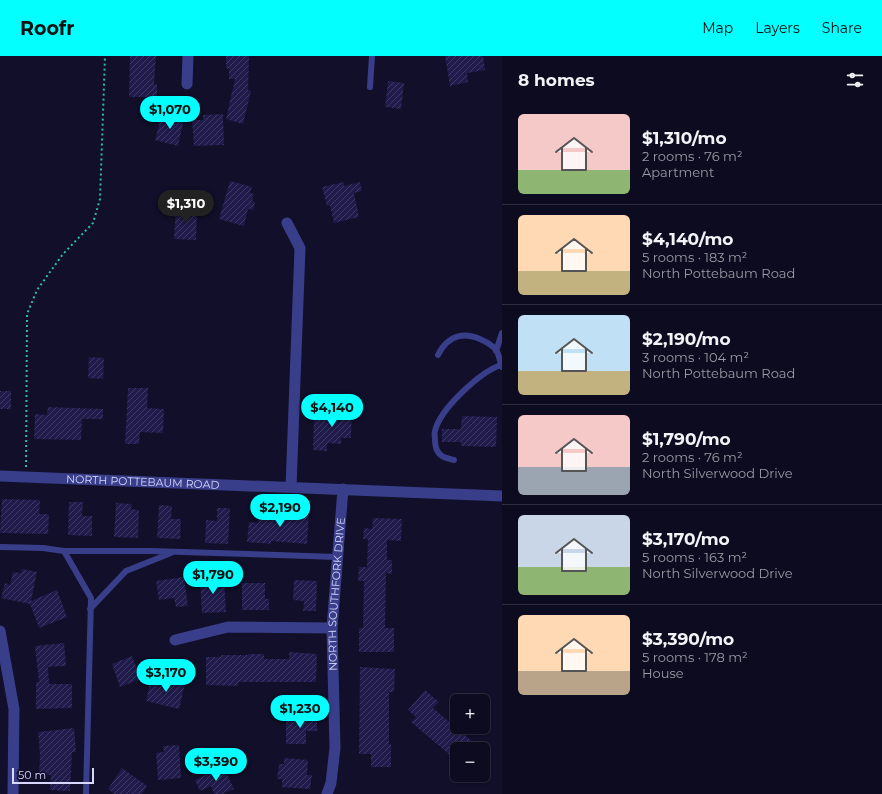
<!DOCTYPE html>
<html lang="en">
<head>
<meta charset="utf-8">
<style>
  body { margin:0; font-family:Montserrat,sans-serif; background:#161428; color:#f1f3f6; height:100vh; display:flex; flex-direction:column; font-size:15px; white-space:nowrap }
  * { box-sizing:border-box; margin:0 }
  p { font-size:13px; color:#9a9ba4 }
  .icon { flex:none; width:22px; height:22px; fill:none; stroke:currentColor; stroke-width:2; stroke-linecap:round; stroke-linejoin:round }
  .map { position:relative; flex:1; overflow:hidden }
  .details { display:flex; flex-direction:column; background:#0d0b1f; width:380px }
  .details>* { flex:none }
  .fabs { position:absolute; left:450px; top:638px; display:grid; gap:8px }
  .fabs a { display:grid; place-items:center; width:40px; height:40px; border-radius:6px; background:#0d0b1f; box-shadow:0 1px 3px #0004,0 0 0 1px #2d2b3d; font-size:20px }
  .scale { position:absolute; left:12px; bottom:10px; width:82px; box-sizing:border-box; padding-left:4px; border:2px solid #d8d8ff; border-top:0; font-size:11px; line-height:14px; white-space:nowrap; color:#d8d8ff; -webkit-text-stroke:3px #110f29; paint-order:stroke }
  .price { position:absolute; translate:-50% -34px; padding:0 9px; border-radius:14px; background:#04ffff; color:#111; font-size:13px; line-height:26px; filter:drop-shadow(0 1px 2px #0008) }
  .price::after { content:''; position:absolute; left:50%; top:24px; width:12px; height:9px; margin-left:-6px; background:inherit; clip-path:polygon(0 0,100% 0,50% 100%) }
  .price.on { background:#222; color:#fff }
  ul { padding:0; list-style:none }
  li { display:flex; align-items:center; gap:12px; height:100px; padding:0 16px }
  li+li { border-top:1px solid #2d2b3d }
  li span { display:grid; place-items:center; flex:none; width:112px; height:80px; border-radius:6px; color:#555 }
  li>.icon { margin-inline-start:auto }
  span .icon { width:48px; height:48px; fill:#fffc; stroke-width:1 }
  li b { font-size:17px }
  h2 { display:flex; justify-content:space-between; align-items:center; height:48px; padding:0 16px; font-size:17px }
  header { display:flex; align-items:center; gap:24px; box-sizing:border-box; height:56px; padding:0 20px; background:#04ffff; color:#111 }
  header strong { font-size:19px }
  nav { display:flex; gap:22px; margin-inline-start:auto; font-size:14px }
  main { display:flex; flex:1; min-height:0 }
  .map>svg:first-child { display:block }
  .building { fill:url(#building-hatch) }
  .lines { fill:none; stroke-linecap:round; stroke-linejoin:round }
  .path { stroke:#2bbfa7; stroke-width:2; stroke-dasharray:2 3; stroke-linecap:butt }
  .service { stroke:#393e8a; stroke-width:6 }
  .minor { stroke:#393e8a; stroke-width:11 }
  .labels { text-anchor:middle; dominant-baseline:central; stroke-width:3; stroke-linejoin:round; paint-order:stroke }
  .street-label { font-size:11px; fill:#d8d8ff; stroke:#110f29 }
</style>
</head>
<body>
<header>
<strong>Roofr</strong>
<nav><a>Map</a><a>Layers</a><a>Share</a></nav>
</header>
<main>
<div class="map">
<svg width="502" height="738" viewBox="0 0 502 738">
  <defs>
    <pattern id="building-hatch" width="6" height="6" patternUnits="userSpaceOnUse"><rect width="6" height="6" fill="#1f1b4b"/><path d="M-1 1l2-2M0 6l6-6M5 7l2-2" fill="none" stroke="#3f3b66"/></pattern>
  </defs>
  <rect width="100%" height="100%" fill="#110f29"/>
  <path class="building" d="M 130,0 L 156,0 L 154,28 L 157,28 L 157,41 L 129,41 Z
    M 226,0 L 249,0 L 248,34 L 251,35 L 243,68 L 226,63 L 235,23 L 229,23 L 229,13 L 226,12 Z
    M 445,0 L 483,0 L 485,14 L 467,17 L 468,26 L 450,30 Z
    M 388,25 L 404,27 L 401,53 L 385,51 Z
    M 162,58 L 184,63 L 178,90 L 155,84 Z
    M 223,58 L 224,89 L 194,90 L 192,64 L 203,64 L 203,59 Z
    M 230,125 L 252,131 L 250,137 L 254,138 L 252,145 L 255,146 L 253,154 L 248,153 L 244,170 L 219,163 Z
    M 344,126 L 344,130 L 360,126 L 362,135 L 354,137 L 359,161 L 334,167 L 330,149 L 327,150 L 322,131 Z
    M 176,152 L 197,153 L 196,184 L 174,183 Z
    M 89,301 L 104,302 L 103,323 L 88,322 Z
    M 128,332 L 148,332 L 147,352 L 164,353 L 163,377 L 140,376 L 139,388 L 125,388 Z
    M 0,335 L 11,335 L 11,353 L 0,353 Z
    M 48,351 L 103,353 L 103,363 L 82,363 L 81,384 L 34,383 L 35,358 L 47,359 Z
    M 326,354 L 352,354 L 351,382 L 341,382 L 341,388 L 327,387 L 327,395 L 313,394 L 314,359 L 326,359 Z
    M 462,360 L 497,361 L 496,391 L 461,390 L 461,386 L 442,386 L 442,373 L 461,373 Z
    M 2,443 L 40,444 L 39,458 L 49,458 L 48,478 L 0,477 Z
    M 69,446 L 83,446 L 82,460 L 92,460 L 92,480 L 68,479 Z
    M 116,447 L 132,448 L 131,453 L 139,454 L 138,482 L 114,481 Z
    M 159,449 L 172,450 L 171,463 L 181,463 L 180,483 L 157,482 Z
    M 217,452 L 230,452 L 228,488 L 205,487 L 206,464 L 217,465 Z
    M 259,453 L 273,454 L 272,460 L 292,461 L 292,454 L 309,455 L 307,488 L 271,485 L 271,488 L 247,486 L 249,466 L 258,467 Z
    M 373,462 L 402,463 L 401,485 L 387,484 L 387,504 L 392,504 L 392,518 L 386,517 L 385,572 L 394,572 L 394,596 L 359,596 L 359,572 L 363,572 L 364,525 L 358,525 L 359,511 L 367,511 L 368,483 L 363,483 L 364,472 L 372,473 Z
    M 22,513 L 37,516 L 31,545 L 57,534 L 67,561 L 39,572 L 30,548 L 1,542 L 5,527 L 10,529 L 13,516 L 21,517 Z
    M 184,521 L 188,550 L 176,551 L 174,542 L 159,544 L 156,525 Z
    M 224,521 L 226,556 L 202,557 L 200,523 Z
    M 294,524 L 317,525 L 316,555 L 303,555 L 304,545 L 293,544 Z
    M 242,527 L 265,527 L 265,543 L 269,543 L 269,554 L 242,554 Z
    M 64,587 L 66,610 L 48,611 L 49,628 L 72,628 L 72,652 L 36,653 L 36,626 L 39,626 L 35,590 Z
    M 289,596 L 317,598 L 316,626 L 238,626 L 238,630 L 206,629 L 206,601 L 221,601 L 221,599 L 248,599 L 248,598 L 264,598 L 264,603 L 289,603 Z
    M 132,600 L 136,610 L 148,606 L 153,618 L 120,631 L 112,608 Z
    M 360,611 L 395,613 L 394,636 L 389,636 L 389,688 L 391,688 L 391,711 L 371,711 L 371,698 L 359,698 Z
    M 151,623 L 173,628 L 173,625 L 185,628 L 179,653 L 146,645 Z
    M 425,634 L 439,646 L 433,652 L 481,693 L 457,693 L 457,705 L 411,666 L 416,661 L 408,654 Z
    M 317,661 L 317,675 L 306,675 L 306,688 L 286,688 L 286,662 Z
    M 74,672 L 76,696 L 72,696 L 70,735 L 50,734 L 51,719 L 39,719 L 40,699 L 38,676 Z
    M 179,689 L 181,722 L 158,724 L 156,697 L 164,696 L 163,690 Z
    M 284,702 L 308,704 L 307,719 L 312,719 L 310,733 L 282,731 L 282,723 L 277,723 L 279,708 L 284,708 Z
    M 223,710 L 234,733 L 222,738 L 214,738 L 211,730 L 200,735 L 195,724 Z
    M 122,712 L 147,730 L 142,738 L 114,738 L 108,733 Z"/>
  <g class="lines">
    <path class="path" d="M 26,411 L 27,258 L 37,234 L 63,198 L 93,167 L 100,143 L 105,0"/>
    <path class="service" d="M 370,31 L 372,0
      M 496,295 L 502,277
      M 438,299 C 449,277 467,275 486,286 C 489,288 494,291 496,294 C 499,298 500,305 501,309
      M 454,404 C 450,403 445,402 442,400 C 437,397 435,390 435,384 C 435,381 434,377 435,375 C 440,353 480,316 501,309 L 502,311
      M 0,491 L 43,492 L 64,495 L 91,542 L 86,738
      M 64,495 L 151,495 L 338,501
      M 90,553 L 126,515 L 171,497"/>
    <g class="minor">
      <path d="M 187,28 L 188,0"/>
      <path d="M 287,167 L 300,192 L 291,431"/>
      <path id="s1" d="M 0,420 L 502,440"/>
      <path d="M 0,575 L 14,653 L 13,738"/>
      <path d="M 175,584 L 228,571 L 332,572"/>
      <path id="s2" d="M 327,738 L 331,727 L 335,692 L 332,572 L 343,433"/>
    </g>
  </g>
  <g class="labels">
    <g class="street-label">
      <text stroke="none"><textPath href="#s1" startOffset="143">NORTH POTTEBAUM ROAD</textPath></text>
      <text stroke="none"><textPath href="#s2" startOffset="201">NORTH SOUTHFORK DRIVE</textPath></text>
    </g>
  </g>
</svg>
<div class="fabs">
<a>+</a>
<a>−</a>
</div>
<div class="scale">50 m</div>
<b class="price" style="left:170px;top:74px">$1,070</b>
<b class="price on" style="left:186px;top:168px">$1,310</b>
<b class="price" style="left:332px;top:372px">$4,140</b>
<b class="price" style="left:280px;top:472px">$2,190</b>
<b class="price" style="left:213px;top:539px">$1,790</b>
<b class="price" style="left:166px;top:637px">$3,170</b>
<b class="price" style="left:300px;top:673px">$1,230</b>
<b class="price" style="left:216px;top:726px">$3,390</b>
</div>
<section class="details">
<h2>8 homes<svg class="icon" aria-label="filters" viewBox="0 0 24 24"><path d="M4 7h16M4 17h16"/><circle cx="9" cy="7" r="2"/><circle cx="15" cy="17" r="2"/></svg></h2>
<ul>
<li><span style="background:linear-gradient(#f6c9c9 70%,#8fb573 0)"><svg class="icon" aria-label="home" viewBox="0 0 24 24"><path d="M3 11l9-7 9 7M6 9v11h12V9"/></svg></span><div><b>$1,310/mo</b><p>2 rooms · 76 m²</p><p>Apartment</p></div></li>
<li><span style="background:linear-gradient(#ffd9b3 70%,#c2b280 0)"><svg class="icon" aria-label="home" viewBox="0 0 24 24"><path d="M3 11l9-7 9 7M6 9v11h12V9"/></svg></span><div><b>$4,140/mo</b><p>5 rooms · 183 m²</p><p>North Pottebaum Road</p></div></li>
<li><span style="background:linear-gradient(#bfe0f5 70%,#c2b280 0)"><svg class="icon" aria-label="home" viewBox="0 0 24 24"><path d="M3 11l9-7 9 7M6 9v11h12V9"/></svg></span><div><b>$2,190/mo</b><p>3 rooms · 104 m²</p><p>North Pottebaum Road</p></div></li>
<li><span style="background:linear-gradient(#f6c9c9 65%,#9aa5b1 0)"><svg class="icon" aria-label="home" viewBox="0 0 24 24"><path d="M3 11l9-7 9 7M6 9v11h12V9"/></svg></span><div><b>$1,790/mo</b><p>2 rooms · 76 m²</p><p>North Silverwood Drive</p></div></li>
<li><span style="background:linear-gradient(#c9d6e8 65%,#8fb573 0)"><svg class="icon" aria-label="home" viewBox="0 0 24 24"><path d="M3 11l9-7 9 7M6 9v11h12V9"/></svg></span><div><b>$3,170/mo</b><p>5 rooms · 163 m²</p><p>North Silverwood Drive</p></div></li>
<li><span style="background:linear-gradient(#ffd9b3 70%,#b9a48a 0)"><svg class="icon" aria-label="home" viewBox="0 0 24 24"><path d="M3 11l9-7 9 7M6 9v11h12V9"/></svg></span><div><b>$3,390/mo</b><p>5 rooms · 178 m²</p><p>House</p></div></li>
</ul>
</section>
</main>
</body>
</html>
